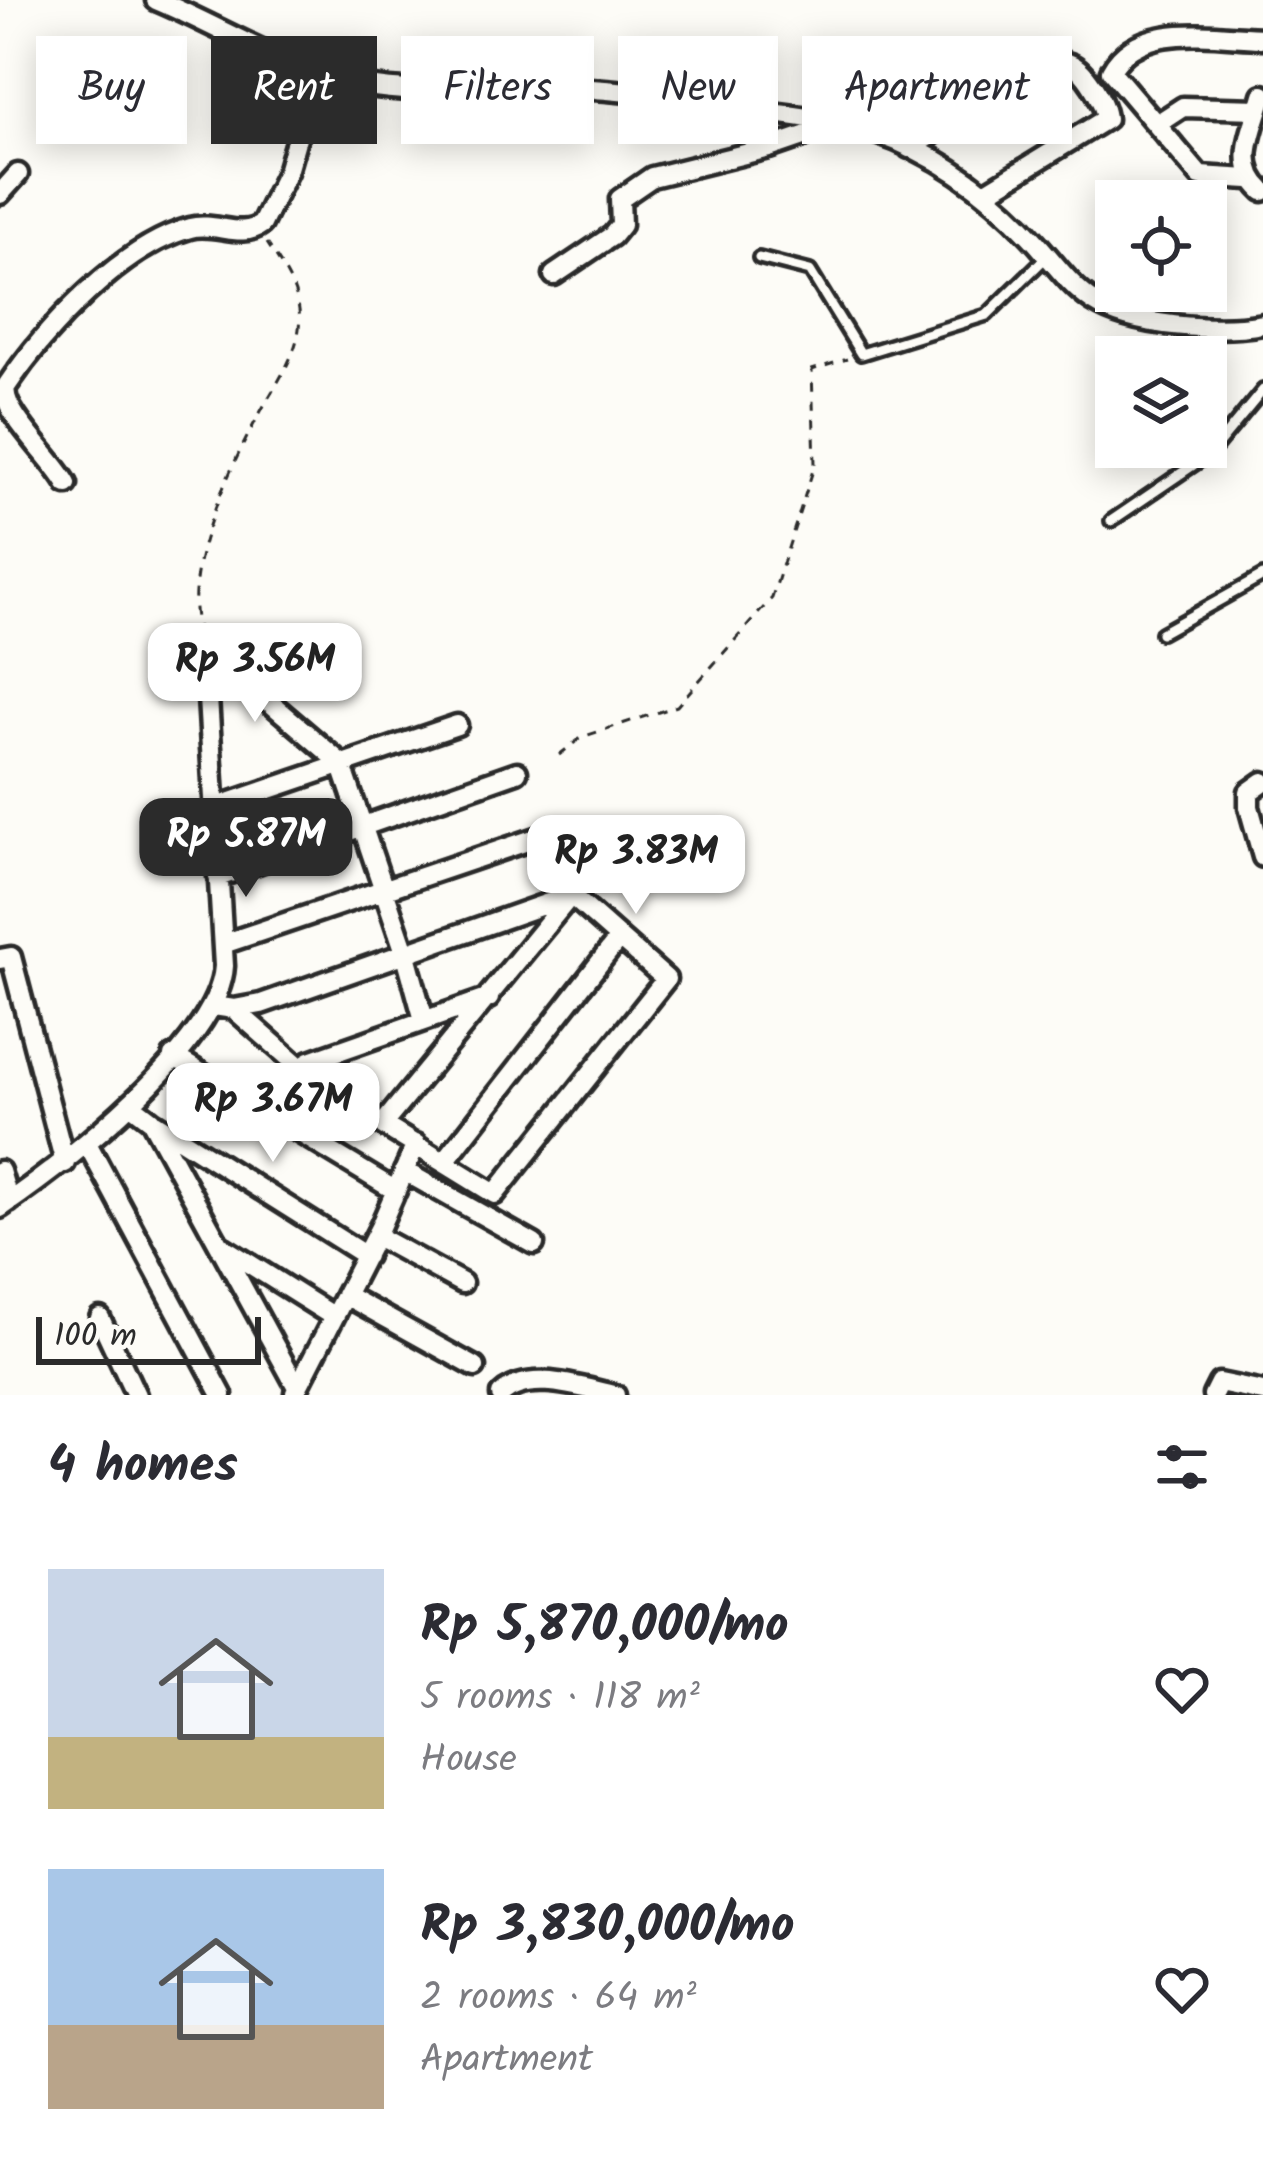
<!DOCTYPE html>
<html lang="en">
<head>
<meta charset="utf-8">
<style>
  body { margin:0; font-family:Kalam,sans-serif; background:#f2f2f3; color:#2b2b33; height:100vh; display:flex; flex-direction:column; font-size:45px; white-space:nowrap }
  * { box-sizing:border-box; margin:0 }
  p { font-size:39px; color:#7c7c81 }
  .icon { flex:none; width:66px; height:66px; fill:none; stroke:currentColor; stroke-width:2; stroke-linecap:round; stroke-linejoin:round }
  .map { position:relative; height:1395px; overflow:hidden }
  .panel { display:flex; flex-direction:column; background:#fff; flex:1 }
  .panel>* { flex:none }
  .top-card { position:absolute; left:36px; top:36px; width:1191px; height:108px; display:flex; gap:24px }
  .controls { position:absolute; left:1095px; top:180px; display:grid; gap:24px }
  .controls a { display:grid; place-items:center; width:132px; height:132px; border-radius:0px; background:#fff; box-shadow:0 6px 30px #0003; font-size:60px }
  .scale { position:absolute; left:36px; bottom:30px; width:225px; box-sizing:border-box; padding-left:12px; border:6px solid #2b2b2b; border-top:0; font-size:33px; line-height:42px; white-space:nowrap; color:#2b2b2b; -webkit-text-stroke:9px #fdfcf7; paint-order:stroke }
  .price { position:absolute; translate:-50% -102px; padding:0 27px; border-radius:24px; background:#fff; color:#222; font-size:39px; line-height:78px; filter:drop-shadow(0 3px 6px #0008) }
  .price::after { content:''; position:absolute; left:50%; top:72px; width:36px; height:27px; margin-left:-18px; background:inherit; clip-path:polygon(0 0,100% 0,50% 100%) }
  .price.on { background:#2b2b2b; color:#fff }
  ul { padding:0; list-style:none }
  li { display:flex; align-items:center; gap:36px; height:300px; padding:0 48px }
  li span { display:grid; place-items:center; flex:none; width:336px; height:240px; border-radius:0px; color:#555 }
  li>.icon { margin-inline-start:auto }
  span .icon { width:144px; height:144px; fill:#fffc; stroke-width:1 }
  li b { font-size:51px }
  h2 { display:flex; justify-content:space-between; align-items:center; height:144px; padding:0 48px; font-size:51px }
  .pill { padding:0 42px; border-radius:0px; background:#fff; box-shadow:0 6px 30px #0003; font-size:42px; line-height:108px }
  .pill.on { background:#2b2b2b; color:#fff }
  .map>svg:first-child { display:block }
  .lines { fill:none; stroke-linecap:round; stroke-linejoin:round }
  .service-casing { stroke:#2b2b2b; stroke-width:18 }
  .minor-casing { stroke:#2b2b2b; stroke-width:27 }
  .path { stroke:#2b2b2b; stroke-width:3; stroke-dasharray:9 9; stroke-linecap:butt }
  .service { stroke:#fdfcf7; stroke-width:9 }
  .minor { stroke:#fdfcf7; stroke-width:18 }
</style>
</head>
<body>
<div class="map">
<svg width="1263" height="1395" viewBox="0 0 1263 1395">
  <rect width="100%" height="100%" fill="#fdfcf7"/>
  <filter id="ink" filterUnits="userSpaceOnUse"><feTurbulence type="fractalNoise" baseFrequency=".00833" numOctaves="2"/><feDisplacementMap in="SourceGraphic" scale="24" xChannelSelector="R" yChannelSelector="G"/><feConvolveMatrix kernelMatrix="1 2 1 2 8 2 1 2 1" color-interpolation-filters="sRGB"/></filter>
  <g filter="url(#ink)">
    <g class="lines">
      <g class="service-casing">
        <path id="service" d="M 759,258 L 810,271 L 861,354 L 987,315 L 1048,255
          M 1111,521 L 1211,453 L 1263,390
          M 1161,633 L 1263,576"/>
      </g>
      <g class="minor-casing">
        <path id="minor" d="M 156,0 C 230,31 294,75 375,87 C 439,96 503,87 566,88 C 629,89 694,101 757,111 C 795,116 836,120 873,132 C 935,153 987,189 1031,237 C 1050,257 1070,287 1094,302 C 1132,327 1219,332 1263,324
          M 1263,95 C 1254,129 1233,164 1263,191
          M 1157,124 L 1183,107 L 1259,109
          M 909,148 L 1048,66 C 1055,64 1060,61 1067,63 C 1084,66 1105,103 1106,119 L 985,193
          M 1249,179 L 1200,176 L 1111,71 C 1138,20 1216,37 1263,38
          M 0,194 L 18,174
          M 554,275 L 612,236 L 621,225 L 620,199 L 652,177 L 769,148 L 836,125
          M 67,484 C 53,458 0,411 6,387 C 45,329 121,247 190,228 C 215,221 241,240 262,224 L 287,172 L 315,75
          M 205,647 L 341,763 L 406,955 L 424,1020
          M 1263,782 L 1249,792 L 1249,807 L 1263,857
          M 214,808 L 457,725
          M 218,877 L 517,772
          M 223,944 L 551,833
          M 0,959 L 11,957 L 65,1163
          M 489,998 L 310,1061 L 303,1065 L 308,1079 L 495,1194 L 666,979 L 571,895
          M 214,1006 L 234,1009 L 261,1004 L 571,895
          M 234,1009 L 302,1069
          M 173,1056 L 396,1191
          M 130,1104 L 151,1120 L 298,1389
          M 152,1121 L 366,1256
          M 383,1124 L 571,895
          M 88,1145 L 222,1395
          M 445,1161 L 619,938
          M 0,1171 L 9,1202
          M 404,1171 L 534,1244
          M 0,1208 C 64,1164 219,1045 224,966 L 205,647
          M 376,1236 L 462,1283
          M 221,1246 L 334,1317
          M 345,1295 L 475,1367
          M 100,1318 L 136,1395
          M 295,1393 L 380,1227 L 416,1144
          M 501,1395 C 528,1369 582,1388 615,1395
          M 1213,1395 L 1219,1383 L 1263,1392"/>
      </g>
      <path class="path" d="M 200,634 C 178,574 230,467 260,413 C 277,381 304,348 299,310 C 296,285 280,263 267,243
        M 559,755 L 582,737 L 677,706 L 772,598 L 815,464 L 812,370 L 847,359"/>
      <use href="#service" class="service"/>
      <use href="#minor" class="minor"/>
    </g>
  </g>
</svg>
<div class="controls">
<a><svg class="icon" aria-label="locate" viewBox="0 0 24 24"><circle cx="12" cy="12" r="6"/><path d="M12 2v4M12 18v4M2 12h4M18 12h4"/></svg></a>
<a><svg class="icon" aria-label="layers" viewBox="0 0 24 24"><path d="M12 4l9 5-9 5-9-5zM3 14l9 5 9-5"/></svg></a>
</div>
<div class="scale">100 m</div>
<b class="price" style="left:255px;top:725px">Rp 3.56M</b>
<b class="price on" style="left:246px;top:900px">Rp 5.87M</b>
<b class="price" style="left:636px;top:917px">Rp 3.83M</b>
<b class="price" style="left:273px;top:1165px">Rp 3.67M</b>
<div class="top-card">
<a class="pill">Buy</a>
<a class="pill on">Rent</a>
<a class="pill">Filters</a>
<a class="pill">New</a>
<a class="pill">Apartment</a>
</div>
</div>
<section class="panel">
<h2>4 homes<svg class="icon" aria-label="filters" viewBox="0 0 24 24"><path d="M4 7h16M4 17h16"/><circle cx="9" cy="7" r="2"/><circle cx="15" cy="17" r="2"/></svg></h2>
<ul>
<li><span style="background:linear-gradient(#c9d6e8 70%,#c2b280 0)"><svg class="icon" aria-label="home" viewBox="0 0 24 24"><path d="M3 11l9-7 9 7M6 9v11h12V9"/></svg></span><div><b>Rp 5,870,000/mo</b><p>5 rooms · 118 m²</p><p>House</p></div><svg class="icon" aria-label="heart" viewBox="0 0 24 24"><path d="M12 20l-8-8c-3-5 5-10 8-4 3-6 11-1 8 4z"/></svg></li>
<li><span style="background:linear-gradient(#a9c7e8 65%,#b9a48a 0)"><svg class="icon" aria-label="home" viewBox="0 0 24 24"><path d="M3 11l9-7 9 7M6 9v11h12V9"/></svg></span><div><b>Rp 3,830,000/mo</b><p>2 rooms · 64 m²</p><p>Apartment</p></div><svg class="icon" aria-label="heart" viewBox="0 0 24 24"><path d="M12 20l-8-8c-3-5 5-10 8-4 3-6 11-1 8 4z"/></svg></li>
</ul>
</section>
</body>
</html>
